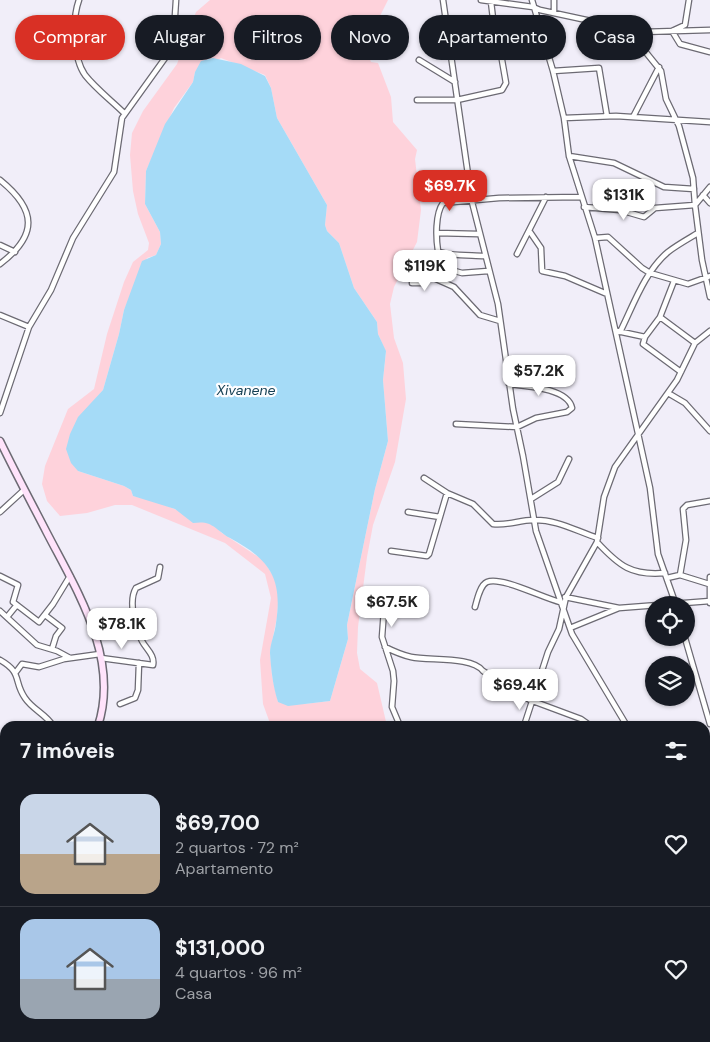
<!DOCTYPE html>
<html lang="pt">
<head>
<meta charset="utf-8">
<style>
  body { margin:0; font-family:"DM Sans",sans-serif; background:#20242c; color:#f1f3f6; height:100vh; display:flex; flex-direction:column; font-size:19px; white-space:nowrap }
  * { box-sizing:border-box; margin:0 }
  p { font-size:16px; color:#9ea1a6 }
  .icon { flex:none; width:28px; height:28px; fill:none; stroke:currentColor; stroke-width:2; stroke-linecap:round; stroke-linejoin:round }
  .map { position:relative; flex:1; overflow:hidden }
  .drawer { position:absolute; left:0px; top:721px; width:710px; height:321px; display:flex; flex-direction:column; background:#171b24; border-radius:15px 15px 0 0; box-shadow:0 1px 4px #0004 }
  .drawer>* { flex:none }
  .top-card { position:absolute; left:15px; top:15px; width:680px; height:45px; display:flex; gap:10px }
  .controls { position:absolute; left:645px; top:596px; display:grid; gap:10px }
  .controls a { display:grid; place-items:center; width:50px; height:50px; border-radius:50%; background:#171b24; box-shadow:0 1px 4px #0004; font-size:25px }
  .price { position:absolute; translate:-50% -42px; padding:0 11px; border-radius:10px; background:#fff; color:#222; font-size:16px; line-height:32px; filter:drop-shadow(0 1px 2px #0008) }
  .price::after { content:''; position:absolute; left:50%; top:30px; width:15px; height:11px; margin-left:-8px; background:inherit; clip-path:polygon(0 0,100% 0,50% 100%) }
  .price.selected { background:#d93025; color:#fff }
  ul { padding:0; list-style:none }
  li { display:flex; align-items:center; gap:15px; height:125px; padding:0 20px }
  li+li { border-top:1px solid #363941 }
  li span { display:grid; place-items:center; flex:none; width:140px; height:100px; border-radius:15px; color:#555 }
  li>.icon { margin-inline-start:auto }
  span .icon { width:60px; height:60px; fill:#fffc; stroke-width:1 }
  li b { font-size:21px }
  h2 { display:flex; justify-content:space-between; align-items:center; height:60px; padding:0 20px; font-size:21px }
  .tag { padding:0 18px; border-radius:22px; background:#171b24; box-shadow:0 1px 4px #0004; font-size:18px; line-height:45px }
  .tag.selected { background:#d93025; color:#fff }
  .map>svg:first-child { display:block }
  .green { fill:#fed2db; fill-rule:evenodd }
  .water { fill:#a5dbf7 }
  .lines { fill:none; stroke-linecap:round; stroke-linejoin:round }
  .stream { stroke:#a5dbf7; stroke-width:1 }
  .street-casing { stroke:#6c6a73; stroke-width:7 }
  .secondary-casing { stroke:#6c6a73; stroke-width:9 }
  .street { stroke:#fff; stroke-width:4.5 }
  .secondary { stroke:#ffe3fb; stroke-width:6 }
  .labels { text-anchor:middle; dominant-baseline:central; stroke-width:4.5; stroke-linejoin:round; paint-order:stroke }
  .water-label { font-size:14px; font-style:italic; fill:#164155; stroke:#fdfdff }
</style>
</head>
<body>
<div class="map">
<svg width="710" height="1042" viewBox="0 0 710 1042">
  <rect width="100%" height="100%" fill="#f1eef9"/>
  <path class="green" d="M 210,0 L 388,0 L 374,28 L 363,41 L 371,62 L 378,63 L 391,97 L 393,122 L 417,150 L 415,159 L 421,210 L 417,242 L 394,287 L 390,304 L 394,338 L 403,363 L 406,399 L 395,462 L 373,525 L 367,557 L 358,627 L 357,653 L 360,669 L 377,683 L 387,726 L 271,726 L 263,704 L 260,660 L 271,598 L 265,574 L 225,543 L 132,505 L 115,505 L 87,513 L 60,516 L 47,501 L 42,484 L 45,466 L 68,409 L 94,389 L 107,334 L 124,282 L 133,262 L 148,250 L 149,243 L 138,214 L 133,191 L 130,155 L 132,133 L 143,111 L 177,64 L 196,12 ZM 221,58 L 265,75 L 271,88 L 277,118 L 327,205 L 325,225 L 327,231 L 339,243 L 354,288 L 377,322 L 378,334 L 386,352 L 383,380 L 388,441 L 375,489 L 347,625 L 348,639 L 330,701 L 304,704 L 278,702 L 272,676 L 270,652 L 277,617 L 279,591 L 274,577 L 263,560 L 222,533 L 213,524 L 154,501 L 133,496 L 131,490 L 124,486 L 78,471 L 92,403 L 103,390 L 119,334 L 124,310 L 147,258 L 156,255 L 161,244 L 160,232 L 145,204 L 146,171 L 174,108 L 193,82 L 195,72 Z"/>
  <path class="water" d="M 213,58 L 241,64 L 265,76 L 271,88 L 277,118 L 327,205 L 325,225 L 327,231 L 339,243 L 354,288 L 377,322 L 378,334 L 386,351 L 383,380 L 388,441 L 375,489 L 347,625 L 348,639 L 330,701 L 288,706 L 278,702 C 273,686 271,670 270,653 C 270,644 275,633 276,623 C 283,578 269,559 230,538 C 214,529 213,520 193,523 L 175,509 L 133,496 L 131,490 L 124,486 L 78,471 L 71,463 L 66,449 L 70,434 L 78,417 L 103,390 L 119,334 L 124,310 L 142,261 L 156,255 L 161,244 L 160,232 L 145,204 L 146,171 L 165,124 L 193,82 L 195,72 L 201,61 Z"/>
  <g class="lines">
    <path class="stream" d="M 662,1038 L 663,1042"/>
    <g class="street-casing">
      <path id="street" d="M 79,0 C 72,19 73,58 85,75 C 96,89 112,101 124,113
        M 443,0 L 472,202 L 498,304 L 513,409 L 523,456 L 536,531 L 572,634 L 627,726
        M 481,0 L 533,7 L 540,10 L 642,32 L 710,30
        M 532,0 L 553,71 L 564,118 L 569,156 L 595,238 L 650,488 L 658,554 L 676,605
        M 689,0 L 685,25 L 672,31 L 680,44 L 710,52
        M 491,2 L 496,43
        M 554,12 L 554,0
        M 425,32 L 448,29
        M 449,42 L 546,45
        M 419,60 L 455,82
        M 553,71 L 599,68 L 607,116
        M 417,100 L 457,100 L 502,90 L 506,83 L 499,43
        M 633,117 L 659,67
        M 564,118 L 616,116 L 710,122
        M 569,156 L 614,163 L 664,187 L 694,189
        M 0,180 C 37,210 38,235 0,264
        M 710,187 L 695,205 L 702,260 L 710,297
        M 703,195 L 710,203
        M 584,207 L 620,210 L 644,217 L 655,208 L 695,205 L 693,178 L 679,126 L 666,99 L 661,71 L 627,29
        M 530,232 L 541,248 L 542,271 L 565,276 L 607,294
        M 437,233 L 478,234
        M 595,238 L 608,237 L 642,268 L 650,273 L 688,284 L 710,276
        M 0,245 L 15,252
        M 517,254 L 546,197
        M 484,256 C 473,255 445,256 438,251 C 436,238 435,214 443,203 L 499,198 L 581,197
        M 427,275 L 454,287 L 480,315 L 500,321
        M 674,281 L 660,317 L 695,343
        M 412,283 L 423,283 L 425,276 L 427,275 L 433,265 L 462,273 L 488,271
        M 0,315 L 29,327
        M 660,317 L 645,337 L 643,344 L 681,372
        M 617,331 L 645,337
        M 620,332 C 633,306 645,271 668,252 C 677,245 688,239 698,233
        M 668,393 L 685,403 L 710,431
        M 0,413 L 29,327 L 51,290 L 73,238 L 114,172 L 122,118 L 173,47 L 176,0
        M 456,424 L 517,427 L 536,418 L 567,412 L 572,408 C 568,388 526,386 509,384
        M 424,478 L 447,493 L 473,504 L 493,524 C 506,526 520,520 533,520 C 556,519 576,531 598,538
        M 531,499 L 558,482 L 569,459
        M 0,512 L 24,490
        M 408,512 L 440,517
        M 597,542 C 619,566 632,576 665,573
        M 391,551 L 427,556 L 429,554 L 447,493
        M 680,575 L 686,540 L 683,509 L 687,505 L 710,501
        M 0,576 L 18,585 L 13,602 L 39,622 L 53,604 L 70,576
        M 667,578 L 680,575 L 709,584
        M 565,597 L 619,608 L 710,601
        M 710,603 L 710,577
        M 396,606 L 384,610 L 382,637 L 393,671 L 394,681 L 392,707 L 400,726
        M 475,607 C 477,600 480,585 487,582 C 501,576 543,598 560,602
        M 0,611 L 37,645 L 57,651 L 70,658
        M 45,615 L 62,628 L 56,636 L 52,649
        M 7,617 L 16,606
        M 570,628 L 619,608
        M 685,638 L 710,724
        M 385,647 C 393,651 402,655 411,657 C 429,661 472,656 483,671 L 530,700 L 581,719 L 591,726
        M 101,658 L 153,665 C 155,655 146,649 142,641 C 135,627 128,601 136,588 L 158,578 L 160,567
        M 0,660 C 23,673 13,681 25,698 C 33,710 46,714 53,726
        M 16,672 L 22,664 L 39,667 L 64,659 L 100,654
        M 120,704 L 135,698 L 138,690 L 139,663
        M 524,726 L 548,652 L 559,629 L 566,597 L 597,542 L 604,497 L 615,467 L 677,380 L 695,343 L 710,331
        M 705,840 L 710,848
        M 0,921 L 5,925
        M 12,1038 L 12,1042
        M 119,1038 L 123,1042
        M 168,1038 L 171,1042
        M 336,1038 L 341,1042
        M 564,1038 L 582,1042
        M 179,1042 L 189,1038
        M 412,1042 L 417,1038
        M 517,1042 L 518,1038"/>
    </g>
    <g class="secondary-casing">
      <path id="secondary" d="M 0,441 C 15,472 31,502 47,533 C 77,591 120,658 98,726
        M 0,936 L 5,926"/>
    </g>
    <use href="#street" class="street"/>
    <use href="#secondary" class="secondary"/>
  </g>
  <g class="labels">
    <g class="water-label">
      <text x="246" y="390">Xivanene</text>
    </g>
  </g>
</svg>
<div class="controls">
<a><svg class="icon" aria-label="locate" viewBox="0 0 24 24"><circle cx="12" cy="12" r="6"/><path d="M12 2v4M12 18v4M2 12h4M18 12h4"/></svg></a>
<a><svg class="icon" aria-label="layers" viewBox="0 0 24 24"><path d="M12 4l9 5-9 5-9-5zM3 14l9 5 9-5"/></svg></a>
</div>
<b class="price selected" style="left:450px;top:212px">$69.7K</b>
<b class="price" style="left:624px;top:221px">$131K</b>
<b class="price" style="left:425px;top:292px">$119K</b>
<b class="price" style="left:539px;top:397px">$57.2K</b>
<b class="price" style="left:392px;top:628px">$67.5K</b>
<b class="price" style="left:122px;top:650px">$78.1K</b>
<b class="price" style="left:520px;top:711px">$69.4K</b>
<div class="top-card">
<a class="tag selected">Comprar</a>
<a class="tag">Alugar</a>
<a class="tag">Filtros</a>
<a class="tag">Novo</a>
<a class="tag">Apartamento</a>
<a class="tag">Casa</a>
</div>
<section class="drawer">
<h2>7 imóveis<svg class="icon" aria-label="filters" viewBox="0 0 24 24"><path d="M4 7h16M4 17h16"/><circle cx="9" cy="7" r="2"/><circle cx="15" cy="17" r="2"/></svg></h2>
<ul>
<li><span style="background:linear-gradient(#c9d6e8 60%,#b9a48a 0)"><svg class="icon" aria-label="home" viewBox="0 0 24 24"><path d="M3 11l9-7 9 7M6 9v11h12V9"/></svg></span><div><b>$69,700</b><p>2 quartos · 72 m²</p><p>Apartamento</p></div><svg class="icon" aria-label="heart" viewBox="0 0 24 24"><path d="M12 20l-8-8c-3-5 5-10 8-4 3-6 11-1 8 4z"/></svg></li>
<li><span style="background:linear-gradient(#a9c7e8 60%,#9aa5b1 0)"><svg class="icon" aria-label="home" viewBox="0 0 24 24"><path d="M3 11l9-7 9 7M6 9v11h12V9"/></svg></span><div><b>$131,000</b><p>4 quartos · 96 m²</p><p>Casa</p></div><svg class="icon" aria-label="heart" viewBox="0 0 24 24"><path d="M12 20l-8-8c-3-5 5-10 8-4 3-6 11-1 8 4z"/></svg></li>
</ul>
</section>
</div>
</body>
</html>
